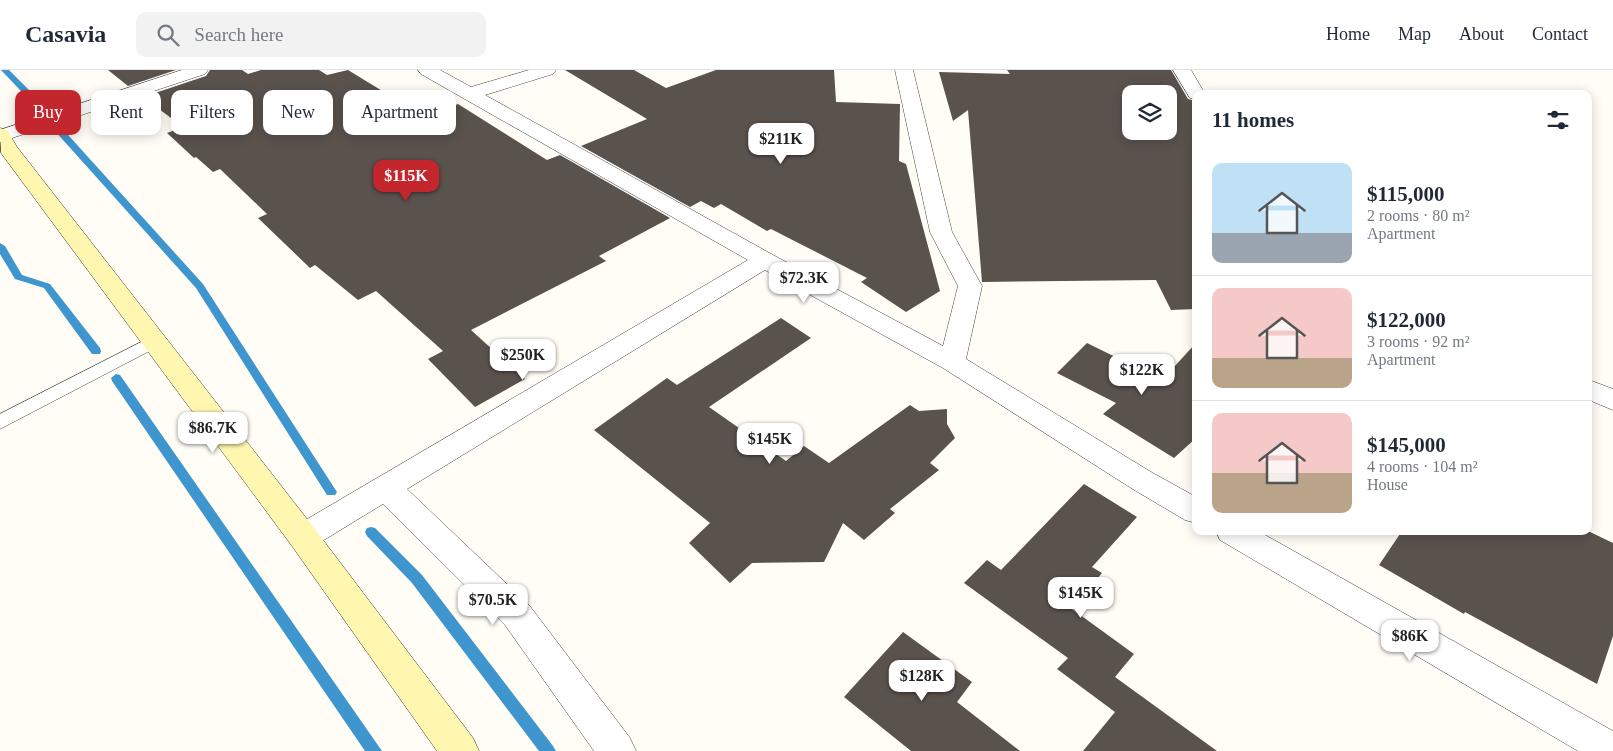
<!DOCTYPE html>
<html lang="en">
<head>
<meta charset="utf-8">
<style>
  body { margin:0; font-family:Georgia,serif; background:#f2f2f3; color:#1f2937; height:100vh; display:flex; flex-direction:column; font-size:19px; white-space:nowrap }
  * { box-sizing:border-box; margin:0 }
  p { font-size:16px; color:#747a83 }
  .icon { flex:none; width:28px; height:28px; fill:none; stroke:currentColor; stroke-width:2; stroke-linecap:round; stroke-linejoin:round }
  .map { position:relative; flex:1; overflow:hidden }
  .sheet { position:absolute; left:1192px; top:20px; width:400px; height:445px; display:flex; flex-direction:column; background:#fff; border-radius:10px; box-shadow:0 2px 12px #0003 }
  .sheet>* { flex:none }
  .banner { position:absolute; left:15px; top:20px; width:475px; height:45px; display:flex; gap:10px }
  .buttons { position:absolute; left:1122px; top:15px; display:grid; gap:10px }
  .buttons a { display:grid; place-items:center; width:55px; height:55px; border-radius:10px; background:#fff; box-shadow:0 2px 12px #0003; font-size:25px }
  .price { position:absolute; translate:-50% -42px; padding:0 11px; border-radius:10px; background:#fff; color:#222; font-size:16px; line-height:32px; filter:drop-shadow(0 1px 2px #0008) }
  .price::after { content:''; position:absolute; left:50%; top:30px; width:15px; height:11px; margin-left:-8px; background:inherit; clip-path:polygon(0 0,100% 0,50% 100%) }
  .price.active { background:#c4262e; color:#fff }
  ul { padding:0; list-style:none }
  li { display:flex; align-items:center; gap:15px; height:125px; padding:0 20px }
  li+li { border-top:1px solid #e0e1e3 }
  li span { display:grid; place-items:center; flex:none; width:140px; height:100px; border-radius:10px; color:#555 }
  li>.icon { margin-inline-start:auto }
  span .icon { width:60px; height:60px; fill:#fffc; stroke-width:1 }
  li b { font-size:21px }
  h2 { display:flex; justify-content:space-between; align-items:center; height:60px; padding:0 20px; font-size:21px }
  .pill { padding:0 18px; border-radius:10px; background:#fff; box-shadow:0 2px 12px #0003; font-size:18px; line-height:45px }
  .pill.active { background:#c4262e; color:#fff }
  header { display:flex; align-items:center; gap:30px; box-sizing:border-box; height:70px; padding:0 25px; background:#fff; border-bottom:1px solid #e0e1e3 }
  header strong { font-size:24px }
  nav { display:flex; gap:28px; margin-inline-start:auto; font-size:18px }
  .search { width:350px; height:45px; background:#f2f2f3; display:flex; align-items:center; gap:12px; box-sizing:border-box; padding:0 18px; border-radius:10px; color:#747a83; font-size:19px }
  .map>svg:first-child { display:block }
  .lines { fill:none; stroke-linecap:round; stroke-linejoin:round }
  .stream { fill:#3f96cf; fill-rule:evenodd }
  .building { fill:#5a524d; fill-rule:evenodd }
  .service-casing { stroke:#444; stroke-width:1 }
  .minor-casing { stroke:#444; stroke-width:1 }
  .secondary-casing { stroke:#333; stroke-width:1 }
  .service { fill:#fff; fill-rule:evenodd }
  .minor { fill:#fff; fill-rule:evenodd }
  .secondary { fill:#fff6b0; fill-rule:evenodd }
</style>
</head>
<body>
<header>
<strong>Casavia</strong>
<div class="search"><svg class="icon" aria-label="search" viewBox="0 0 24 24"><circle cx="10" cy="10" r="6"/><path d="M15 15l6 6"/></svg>Search here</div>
<nav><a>Home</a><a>Map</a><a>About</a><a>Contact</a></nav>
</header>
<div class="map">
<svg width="1613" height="681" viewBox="0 0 1613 681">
  <rect width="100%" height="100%" fill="#fffdf5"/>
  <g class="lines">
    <path class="stream" d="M 1,0 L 9,0 L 44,35 L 44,39 L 38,39 Z
      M 54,56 L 60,56 L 203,214 L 335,419 L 337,422 L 335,425 L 327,425 L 196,218 L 54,60 Z
      M 0,173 L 5,176 L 22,205 L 50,214 L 100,278 L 101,281 L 100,284 L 92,284 L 44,218 L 15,209 L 0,184 Z
      M 116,304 L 120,305 L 382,681 L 365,681 L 112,311 L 111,308 Z
      M 371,457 L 375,458 L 422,505 L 553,676 L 556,681 L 539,681 L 412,513 L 367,466 L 365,462 L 367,458 Z"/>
  </g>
  <path class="building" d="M 108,0 L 176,0 L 128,16 Z
    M 210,0 L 242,0 L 248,4 L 261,0 L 319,0 L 327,5 L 348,0 L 425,47 L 458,34 L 547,90 L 560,85 L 670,148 L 599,186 L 606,191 L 471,260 L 525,309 L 475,337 L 428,289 L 443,281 L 376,221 L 358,230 L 315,195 L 310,198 L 258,148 L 267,144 L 220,99 L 213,102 L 196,87 L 194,88 L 167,63 L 183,57 L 143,27 L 206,6 Z
    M 565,0 L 634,0 L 666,18 L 716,0 L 834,0 L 836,32 L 900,34 L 899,91 L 906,94 L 940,221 L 906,242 L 861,212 L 867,208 L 771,159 L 767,161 L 721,134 L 714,138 L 701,131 L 690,137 L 581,76 L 647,49 Z
    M 1007,0 L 1171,0 L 1188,29 L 1196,31 L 1196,239 L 1171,240 L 1156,210 L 982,212 L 968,40 L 953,51 L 939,2 L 1010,4 ZM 1131,24 L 1169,24 L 1169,61 L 1131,61 Z
    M 781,248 L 811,268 L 709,337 L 786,391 L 804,376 L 829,393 L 910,335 L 919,341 L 947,339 L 947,354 L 955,368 L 930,393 L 939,400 L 890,439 L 895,443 L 864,470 L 843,453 L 824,492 L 752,493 L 730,513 L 689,473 L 710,453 L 594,360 L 667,308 L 677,315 Z
    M 1087,273 L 1162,310 L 1196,273 L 1196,368 L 1174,388 L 1103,344 L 1116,333 L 1057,303 Z
    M 1084,414 L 1137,447 L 1092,497 L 1102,503 L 1072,539 L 1134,584 L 1115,607 L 1217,681 L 1083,681 L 1115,642 L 1057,599 L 1068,588 L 964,513 L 987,490 L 1001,500 Z
    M 1402,461 L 1588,461 L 1613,473 L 1613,566 L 1597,614 L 1465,542 L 1464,544 L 1379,495 Z
    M 903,562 L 972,612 L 957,632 L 1020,681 L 911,681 L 844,627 Z"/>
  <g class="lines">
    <g class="service-casing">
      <path id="service" d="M 155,265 L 161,267 L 164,271 L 161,275 L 0,359 L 0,344 Z"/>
    </g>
    <g class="minor-casing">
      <path id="minor" d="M 182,0 L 208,0 L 205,4 L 0,72 L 0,60 Z
        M 418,0 L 440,0 L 471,17 L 529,0 L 556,0 L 553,4 L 485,25 L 773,185 L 943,276 L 958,216 L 930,162 L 895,0 L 913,0 L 952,162 L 982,216 L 966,289 L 1151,402 L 1196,427 L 1196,453 L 1185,450 L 1131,418 L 943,298 L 765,200 L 407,419 L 529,535 L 630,668 L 636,681 L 594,681 L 505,555 L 383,434 L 314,476 L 303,480 L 292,476 L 287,467 L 292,458 L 748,190 L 463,28 L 421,4 Z
        M 1173,0 L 1191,0 L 1205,24 L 1196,24 L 1196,29 L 1190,28 Z
        M 1589,310 L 1613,319 L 1613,340 L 1589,330 Z
        M 1216,461 L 1258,461 L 1613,661 L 1613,681 L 1578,681 L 1220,470 Z"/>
    </g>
    <g class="secondary-casing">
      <path id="secondary" d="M 0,58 L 7,60 L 17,77 L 314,458 L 473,668 L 479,681 L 437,681 L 292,476 L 1,83 Z"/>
    </g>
    <use href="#service" class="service"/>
    <use href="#minor" class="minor"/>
    <use href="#secondary" class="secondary"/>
  </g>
</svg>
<div class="buttons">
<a><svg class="icon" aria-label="layers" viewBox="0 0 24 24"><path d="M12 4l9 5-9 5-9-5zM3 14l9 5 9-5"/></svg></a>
</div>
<b class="price" style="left:781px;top:95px">$211K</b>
<b class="price active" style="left:406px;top:132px">$115K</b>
<b class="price" style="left:804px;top:234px">$72.3K</b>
<b class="price" style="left:523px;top:311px">$250K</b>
<b class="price" style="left:1142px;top:326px">$122K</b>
<b class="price" style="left:213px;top:384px">$86.7K</b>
<b class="price" style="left:770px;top:395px">$145K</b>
<b class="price" style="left:1081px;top:549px">$145K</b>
<b class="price" style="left:493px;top:556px">$70.5K</b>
<b class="price" style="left:1410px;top:592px">$86K</b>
<b class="price" style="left:922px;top:632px">$128K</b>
<div class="banner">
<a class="pill active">Buy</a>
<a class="pill">Rent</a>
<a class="pill">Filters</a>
<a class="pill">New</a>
<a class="pill">Apartment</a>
</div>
<section class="sheet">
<h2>11 homes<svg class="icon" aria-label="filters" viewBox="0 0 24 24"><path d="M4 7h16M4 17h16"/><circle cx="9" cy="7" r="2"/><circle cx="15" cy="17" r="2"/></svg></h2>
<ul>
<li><span style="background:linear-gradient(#bfe0f5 70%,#9aa5b1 0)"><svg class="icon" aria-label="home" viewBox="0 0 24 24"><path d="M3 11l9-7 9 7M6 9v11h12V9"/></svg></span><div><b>$115,000</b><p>2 rooms · 80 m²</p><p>Apartment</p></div></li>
<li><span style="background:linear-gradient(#f6c9c9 70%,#b9a48a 0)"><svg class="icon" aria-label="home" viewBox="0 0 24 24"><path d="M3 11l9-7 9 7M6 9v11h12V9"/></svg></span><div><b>$122,000</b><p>3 rooms · 92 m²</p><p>Apartment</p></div></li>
<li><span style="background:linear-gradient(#f6c9c9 60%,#b9a48a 0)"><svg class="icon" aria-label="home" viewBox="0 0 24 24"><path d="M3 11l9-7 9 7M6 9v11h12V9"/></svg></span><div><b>$145,000</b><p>4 rooms · 104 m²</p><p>House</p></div></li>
</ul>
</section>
</div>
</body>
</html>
